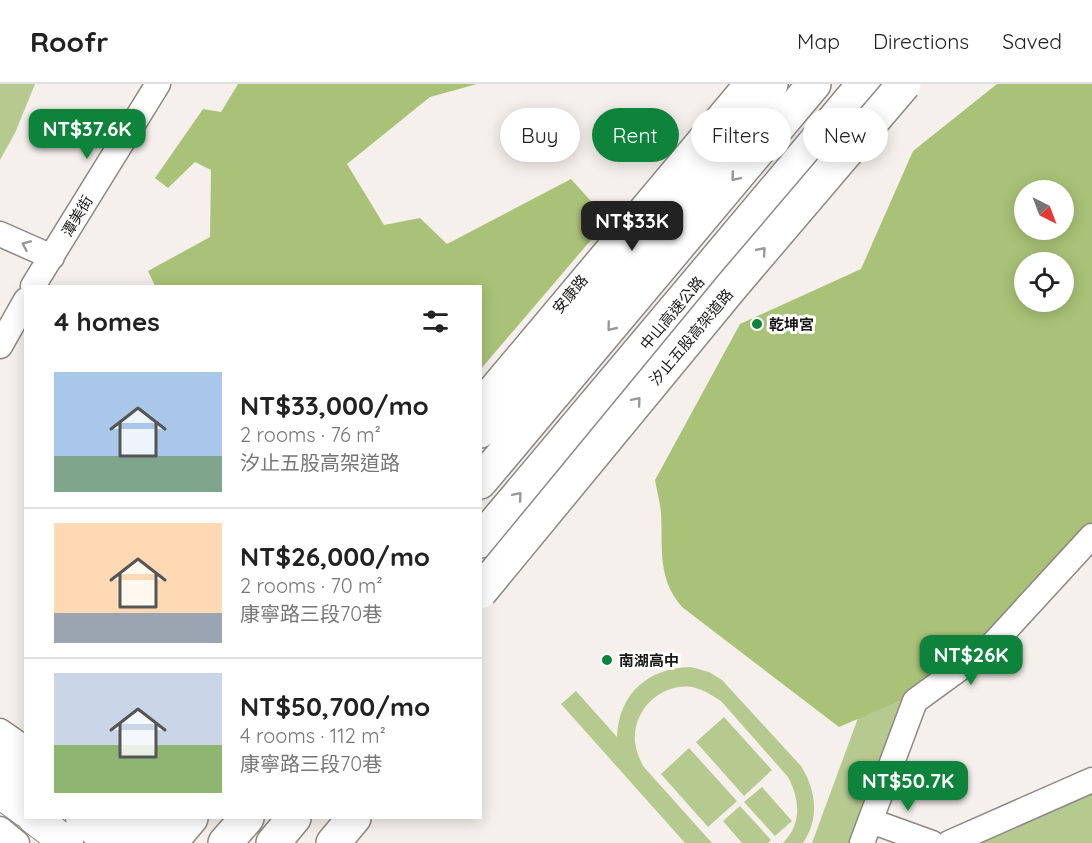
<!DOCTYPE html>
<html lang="en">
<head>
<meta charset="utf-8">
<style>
  body { margin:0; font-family:Quicksand,"Noto Sans TC",sans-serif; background:#f6f6f6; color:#222; height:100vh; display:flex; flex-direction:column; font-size:22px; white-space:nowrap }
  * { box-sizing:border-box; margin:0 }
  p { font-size:20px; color:#767676 }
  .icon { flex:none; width:33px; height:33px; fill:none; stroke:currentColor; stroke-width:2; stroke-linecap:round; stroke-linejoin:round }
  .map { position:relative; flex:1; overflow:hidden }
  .panel { position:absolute; left:24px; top:201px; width:458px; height:534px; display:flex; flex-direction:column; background:#fff; border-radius:0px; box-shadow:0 3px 15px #0003 }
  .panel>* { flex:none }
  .banner { position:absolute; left:500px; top:24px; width:502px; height:54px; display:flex; gap:12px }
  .needle { width:39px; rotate:138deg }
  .tools { position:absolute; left:1014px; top:96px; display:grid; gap:12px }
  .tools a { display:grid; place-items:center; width:60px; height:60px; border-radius:50%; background:#fff; box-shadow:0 3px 15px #0003; font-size:30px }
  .price { position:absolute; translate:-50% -51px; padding:0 14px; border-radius:12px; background:#0d833c; color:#fff; font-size:20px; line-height:39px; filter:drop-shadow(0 2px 3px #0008) }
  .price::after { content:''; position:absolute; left:50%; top:36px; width:18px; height:14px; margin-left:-9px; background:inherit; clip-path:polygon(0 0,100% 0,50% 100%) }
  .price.active { background:#222; color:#fff }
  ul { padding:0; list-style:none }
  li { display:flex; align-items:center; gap:18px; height:150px; padding:0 30px }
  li+li { border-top:2px solid #e0e0e0 }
  li span { display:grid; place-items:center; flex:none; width:168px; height:120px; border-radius:0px; color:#555 }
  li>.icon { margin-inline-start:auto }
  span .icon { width:72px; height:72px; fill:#fffc; stroke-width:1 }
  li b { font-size:26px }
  h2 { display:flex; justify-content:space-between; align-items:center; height:72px; padding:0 30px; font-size:26px }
  .chip { padding:0 21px; border-radius:27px; background:#fff; box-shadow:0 3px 15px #0003; font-size:21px; line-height:54px }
  .chip.active { background:#0d833c; color:#fff }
  header { display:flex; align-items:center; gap:36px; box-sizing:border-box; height:84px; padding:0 30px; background:#fff; border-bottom:2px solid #e0e0e0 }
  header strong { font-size:28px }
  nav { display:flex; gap:33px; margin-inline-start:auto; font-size:21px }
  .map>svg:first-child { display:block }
  .green { fill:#b6ca90 }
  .forest { fill:#a9c277; fill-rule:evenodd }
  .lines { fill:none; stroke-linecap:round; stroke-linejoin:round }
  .minor-casing { stroke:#8d8884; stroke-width:27 }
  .major-casing { stroke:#8d8884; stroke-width:34 }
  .highway-casing { stroke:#8d8884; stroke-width:36 }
  .minor { stroke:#fff; stroke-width:24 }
  .major { stroke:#fff; stroke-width:32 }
  .highway { stroke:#fff; stroke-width:33 }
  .highway-bridge-casing { stroke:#8d8884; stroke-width:36; stroke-linecap:butt }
  .highway-bridge { stroke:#fff; stroke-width:33 }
  .oneway { stroke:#989897 }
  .poi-dot { fill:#0d833c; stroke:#fff; stroke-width:2 }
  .labels { text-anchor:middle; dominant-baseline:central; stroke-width:6; stroke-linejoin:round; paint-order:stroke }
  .street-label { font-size:15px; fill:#1a1917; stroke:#fff }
  .poi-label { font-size:15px; font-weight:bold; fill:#1a1917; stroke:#fff; text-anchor:start }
</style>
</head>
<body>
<header>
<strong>Roofr</strong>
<nav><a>Map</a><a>Directions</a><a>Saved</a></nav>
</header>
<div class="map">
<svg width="1092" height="759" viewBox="0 0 1092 759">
  <rect width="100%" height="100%" fill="#f5f0eb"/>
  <path class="green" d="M 0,0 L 35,0 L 15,49 L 0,76 Z
    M 691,583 L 709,588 L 722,596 L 801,682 C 816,706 820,734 803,759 L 783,759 C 802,740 800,716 788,693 L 721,617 C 711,611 703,605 692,603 C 663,599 636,623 635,651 C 634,663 639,673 643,682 L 712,759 L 685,759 L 561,620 L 576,607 L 617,653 C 619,609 648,584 691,583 Z
    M 907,614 L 854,759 L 812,759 L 858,634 Z
    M 724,633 L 772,686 L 744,712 L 696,658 Z
    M 689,664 L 737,717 L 708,743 L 661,690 Z
    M 762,703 L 792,737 L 775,752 L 744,718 Z
    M 1092,707 L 1092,759 L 974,759 Z
    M 740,722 L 771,756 L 768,759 L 742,759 L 723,737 Z"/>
  <path class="forest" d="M 238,0 L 477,0 L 430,13 L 347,80 L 384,141 L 420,134 L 447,160 L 571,95 L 608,136 L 480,286 L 480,202 L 155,202 L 148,187 L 210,153 L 211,86 L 195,78 L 168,104 L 155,94 L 203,25 L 221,28 Z
    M 997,0 L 1092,0 L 1092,440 L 981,558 L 907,614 L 839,643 L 682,523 C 657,494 663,465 661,429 C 660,418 657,407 655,396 L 740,240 L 861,185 L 913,67 ZM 1024,106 L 1064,106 L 1064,146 L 1024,146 ZM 1024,178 L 1064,178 L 1064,218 L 1024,218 Z"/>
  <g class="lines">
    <g class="minor-casing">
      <path id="minor" d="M 0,150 L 52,173
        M 33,202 L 158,0
        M 0,262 L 26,216
        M 480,317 L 746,0
        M 0,647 L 26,665
        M 871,737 L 932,759
        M 0,745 L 17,759
        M 103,759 L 124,734
        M 862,759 L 915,617 L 992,561 L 1092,452
        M 949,759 L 1092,696"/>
    </g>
    <g class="major-casing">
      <path id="major" d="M 0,673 L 26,692
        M 0,708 L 26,727
        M 34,734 L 67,759
        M 82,734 L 110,759"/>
    </g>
    <g class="highway-casing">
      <path id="highway" d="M 480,347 L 771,0
        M 480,398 L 814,0
        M 480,457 L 864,0
        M 92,741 L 99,734
        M 135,759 L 157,734
        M 170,759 L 191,734
        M 225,759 L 247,734
        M 273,759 L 294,734
        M 333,759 L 354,734"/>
    </g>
    <use href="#minor" class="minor"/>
    <use href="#major" class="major"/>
    <use href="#highway" class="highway"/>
    <g class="highway-bridge-casing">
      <path id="highway-bridge" d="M 480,508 L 732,202 L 904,0"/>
    </g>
    <use href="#highway-bridge" class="highway-bridge"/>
  </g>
  <defs><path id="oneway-chevron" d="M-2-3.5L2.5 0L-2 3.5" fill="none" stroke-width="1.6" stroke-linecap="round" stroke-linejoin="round" transform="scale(1.5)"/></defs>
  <g class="oneway">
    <use href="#oneway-chevron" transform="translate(735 93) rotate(130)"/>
    <use href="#oneway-chevron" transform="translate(26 161) rotate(-156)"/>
    <use href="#oneway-chevron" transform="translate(762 167) rotate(-50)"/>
    <use href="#oneway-chevron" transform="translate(611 243) rotate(129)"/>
    <use href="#oneway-chevron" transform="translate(637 317) rotate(-50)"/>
    <use href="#oneway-chevron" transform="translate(518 412) rotate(-50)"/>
  </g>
  <g class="poi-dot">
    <circle cx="757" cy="240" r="6"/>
    <circle cx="607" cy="576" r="6"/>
  </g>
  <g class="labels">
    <g class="street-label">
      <text transform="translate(77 132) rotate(-59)">潭美街</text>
      <text transform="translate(570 210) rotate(-50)">安康路</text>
      <text transform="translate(672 229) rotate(-50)">中山高速公路</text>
      <text transform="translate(691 253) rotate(-50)">汐止五股高架道路</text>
    </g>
    <g class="poi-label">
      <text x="769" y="240">乾坤宮</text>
      <text x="619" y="576">南湖高中</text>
    </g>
  </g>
</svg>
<div class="tools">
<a><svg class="needle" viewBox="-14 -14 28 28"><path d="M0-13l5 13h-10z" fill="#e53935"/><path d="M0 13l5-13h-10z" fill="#767676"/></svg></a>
<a><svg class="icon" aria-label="locate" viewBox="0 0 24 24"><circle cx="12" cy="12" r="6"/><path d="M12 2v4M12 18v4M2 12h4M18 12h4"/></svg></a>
</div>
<b class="price" style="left:87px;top:76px">NT$37.6K</b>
<b class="price active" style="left:632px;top:168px">NT$33K</b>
<b class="price" style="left:971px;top:602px">NT$26K</b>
<b class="price" style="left:908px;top:728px">NT$50.7K</b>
<div class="banner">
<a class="chip">Buy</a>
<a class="chip active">Rent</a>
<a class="chip">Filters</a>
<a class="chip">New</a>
</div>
<section class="panel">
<h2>4 homes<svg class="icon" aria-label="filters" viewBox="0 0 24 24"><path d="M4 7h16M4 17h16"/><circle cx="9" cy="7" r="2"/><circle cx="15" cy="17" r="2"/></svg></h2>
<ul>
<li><span style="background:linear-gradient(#a9c7e8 70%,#7fa58c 0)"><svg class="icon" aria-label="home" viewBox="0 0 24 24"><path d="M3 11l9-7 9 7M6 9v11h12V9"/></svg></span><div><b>NT$33,000/mo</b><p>2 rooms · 76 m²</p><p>汐止五股高架道路</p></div></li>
<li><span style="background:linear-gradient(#ffd9b3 75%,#9aa5b1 0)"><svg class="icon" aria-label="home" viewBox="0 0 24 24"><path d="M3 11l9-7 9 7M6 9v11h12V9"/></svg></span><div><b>NT$26,000/mo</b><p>2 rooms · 70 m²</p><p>康寧路三段70巷</p></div></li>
<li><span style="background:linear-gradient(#c9d6e8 60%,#8fb573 0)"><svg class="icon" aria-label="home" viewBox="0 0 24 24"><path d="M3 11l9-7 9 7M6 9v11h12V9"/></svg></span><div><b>NT$50,700/mo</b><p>4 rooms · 112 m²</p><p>康寧路三段70巷</p></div></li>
</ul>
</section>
</div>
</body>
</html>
